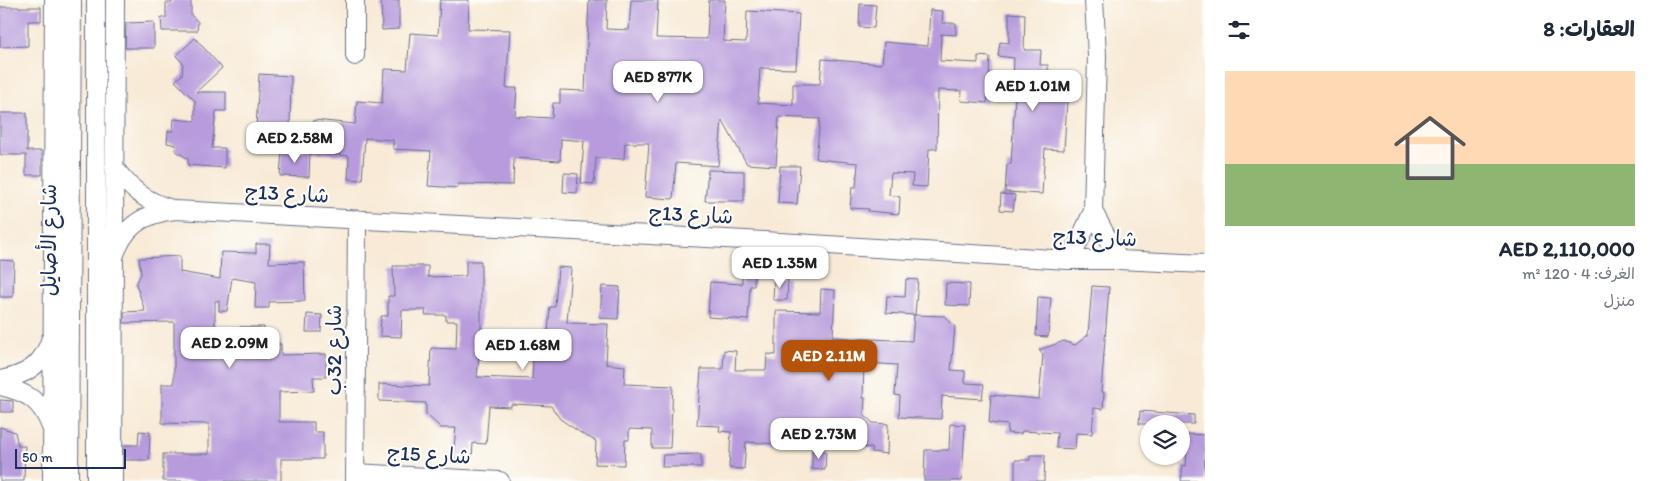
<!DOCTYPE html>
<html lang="ar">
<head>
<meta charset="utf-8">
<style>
  body { margin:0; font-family:Itim,"Playpen Sans Arabic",sans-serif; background:#f2f2f3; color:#1f2937; direction:rtl; height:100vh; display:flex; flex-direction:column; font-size:19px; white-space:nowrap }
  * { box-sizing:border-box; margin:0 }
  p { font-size:16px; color:#747a83 }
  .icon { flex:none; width:28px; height:28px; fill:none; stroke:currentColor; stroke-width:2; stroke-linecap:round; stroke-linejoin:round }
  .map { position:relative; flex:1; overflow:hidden; direction:ltr }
  .panel { display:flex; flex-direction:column; background:#fff; width:450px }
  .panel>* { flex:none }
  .tools { position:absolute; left:1140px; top:415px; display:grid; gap:10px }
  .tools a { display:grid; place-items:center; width:50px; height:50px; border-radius:50%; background:#fff; box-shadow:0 1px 4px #0004; font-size:25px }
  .scale { position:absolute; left:15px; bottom:12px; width:111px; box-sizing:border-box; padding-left:5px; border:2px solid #1b2f5e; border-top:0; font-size:14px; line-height:18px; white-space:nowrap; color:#1b2f5e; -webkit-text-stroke:4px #fdfcf7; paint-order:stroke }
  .price { position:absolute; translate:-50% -42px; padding:0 11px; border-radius:10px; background:#fff; color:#222; font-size:16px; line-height:32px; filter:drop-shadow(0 1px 2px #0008) }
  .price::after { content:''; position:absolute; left:50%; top:30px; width:15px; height:11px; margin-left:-8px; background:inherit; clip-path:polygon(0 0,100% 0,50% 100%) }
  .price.active { background:#b45309; color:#fff }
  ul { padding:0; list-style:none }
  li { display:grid; align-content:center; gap:10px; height:265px; padding:0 20px }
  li+li { border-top:1px solid #e0e1e3 }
  li span { display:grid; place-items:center; height:155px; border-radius:0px; color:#555 }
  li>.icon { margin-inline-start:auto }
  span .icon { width:90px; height:90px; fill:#fffc; stroke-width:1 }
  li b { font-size:21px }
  h2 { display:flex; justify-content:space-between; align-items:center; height:60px; padding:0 20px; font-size:21px }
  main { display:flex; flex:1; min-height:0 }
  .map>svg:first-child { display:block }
  .building { fill:#b79bdd }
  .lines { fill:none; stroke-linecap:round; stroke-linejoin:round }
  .minor-casing { stroke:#687088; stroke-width:20 }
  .minor { stroke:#fff; stroke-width:18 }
  .labels { text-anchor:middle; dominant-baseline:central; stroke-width:4.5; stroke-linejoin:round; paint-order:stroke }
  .street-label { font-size:21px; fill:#1b2f5e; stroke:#fdfcf7 }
</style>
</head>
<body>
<main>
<section class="panel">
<h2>العقارات: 8<svg class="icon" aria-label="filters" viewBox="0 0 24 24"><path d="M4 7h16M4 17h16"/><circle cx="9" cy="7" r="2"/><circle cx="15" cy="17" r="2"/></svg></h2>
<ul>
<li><span style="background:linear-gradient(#ffd9b3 60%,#8fb573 0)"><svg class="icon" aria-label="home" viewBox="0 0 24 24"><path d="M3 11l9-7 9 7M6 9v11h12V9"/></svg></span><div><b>AED 2,110,000</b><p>الغرف: 4 · 120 m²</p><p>منزل</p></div></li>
</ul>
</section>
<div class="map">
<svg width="1205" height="481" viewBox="0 0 1205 481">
  <rect width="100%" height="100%" fill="#fdfcf7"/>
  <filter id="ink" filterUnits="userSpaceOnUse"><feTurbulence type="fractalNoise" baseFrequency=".02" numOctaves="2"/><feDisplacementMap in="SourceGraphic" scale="10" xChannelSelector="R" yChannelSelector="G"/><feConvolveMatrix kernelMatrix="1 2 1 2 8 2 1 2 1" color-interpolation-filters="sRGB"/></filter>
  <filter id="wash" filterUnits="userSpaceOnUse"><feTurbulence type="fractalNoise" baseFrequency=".0096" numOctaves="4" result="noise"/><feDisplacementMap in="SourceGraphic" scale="20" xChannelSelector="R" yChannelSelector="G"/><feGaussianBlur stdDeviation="1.12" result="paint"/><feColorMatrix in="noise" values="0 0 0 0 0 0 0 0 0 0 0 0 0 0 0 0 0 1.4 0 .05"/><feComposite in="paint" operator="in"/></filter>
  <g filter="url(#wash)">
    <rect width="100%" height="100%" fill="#f8ead6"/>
    <g id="blocks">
      <path class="building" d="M 172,0 L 191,0 L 191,15 L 198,22 L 197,31 L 162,31 L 161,18 L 166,18 L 166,3 L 172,3 Z
        M 381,0 L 399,0 L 399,29 L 382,30 Z
        M 440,0 L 469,0 L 468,29 L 510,30 L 506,88 L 517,88 L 515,116 L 552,118 L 553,103 L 560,103 L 560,90 L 585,91 L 589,0 L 607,0 L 606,29 L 629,30 L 631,0 L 658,0 L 656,38 L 707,39 L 709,0 L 725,0 L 723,41 L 746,42 L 747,11 L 799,14 L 796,69 L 760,68 L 758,103 L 793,105 L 793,84 L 820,84 L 822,59 L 882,64 L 884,42 L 928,46 L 930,10 L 943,11 L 942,23 L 956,23 L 956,35 L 941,34 L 940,61 L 978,63 L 978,56 L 990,57 L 987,103 L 961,101 L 962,91 L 938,90 L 937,149 L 929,149 L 927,187 L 912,186 L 913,174 L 891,173 L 889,195 L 900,197 L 899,214 L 868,211 L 869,209 L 850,208 L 852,187 L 856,187 L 858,163 L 816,159 L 820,119 L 779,117 L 776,166 L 747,164 L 722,120 L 718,166 L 676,163 L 673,199 L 645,197 L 649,143 L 625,143 L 624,159 L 596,158 L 594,184 L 581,183 L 584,141 L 561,139 L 560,161 L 514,158 L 513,185 L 458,184 L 458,188 L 428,186 L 431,151 L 393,149 L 393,140 L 365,138 L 362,180 L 348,179 L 349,156 L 311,152 L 314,120 L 355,124 L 357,101 L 382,103 L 384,69 L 407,70 L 410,33 L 438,35 Z
        M 860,4 L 876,5 L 874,28 L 859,27 Z
        M 0,7 L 41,7 L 41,21 L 28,21 L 28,46 L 0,47 Z
        M 1009,13 L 1025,14 L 1024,50 L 1041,50 L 1040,65 L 1048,65 L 1048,78 L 1070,80 L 1069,101 L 1067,101 L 1064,150 L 1045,149 L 1042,194 L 1005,192 L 1007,164 L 1011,164 L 1015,98 L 1010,98 L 1011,83 L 1013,83 L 1014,58 L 998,56 L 1000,42 L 1009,43 Z
        M 154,22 L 154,48 L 125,48 L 126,23 Z
        M 195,38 L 222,68 L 196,92 L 226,92 L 226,111 L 216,111 L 212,148 L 225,148 L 225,168 L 188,165 L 188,159 L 175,150 L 176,145 L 167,143 L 168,131 L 173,131 L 174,119 L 195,121 L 195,101 L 175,81 L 182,75 L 183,63 L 176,56 Z
        M 259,74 L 291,76 L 290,130 L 256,129 Z
        M 0,113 L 27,113 L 27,151 L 42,151 L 42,175 L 26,175 L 26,155 L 0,155 Z
        M 282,150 L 310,151 L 309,177 L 280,176 Z
        M 780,166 L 800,166 L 797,204 L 778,203 Z
        M 708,170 L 744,171 L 744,201 L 705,201 Z
        M 564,173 L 578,174 L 577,193 L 563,192 Z
        M 1001,194 L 1015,195 L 1013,211 L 1000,210 Z
        M 256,244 L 270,244 L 269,263 L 304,262 L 305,301 L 269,302 L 269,308 L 255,308 L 256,282 L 232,278 L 227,311 L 219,311 L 219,301 L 215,301 L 215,333 L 240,332 L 240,327 L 264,327 L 263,344 L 281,344 L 281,355 L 326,354 L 326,377 L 313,377 L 314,391 L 279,392 L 279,422 L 314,422 L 314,432 L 323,432 L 323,459 L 281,459 L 281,481 L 163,481 L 163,454 L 209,454 L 209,424 L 162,423 L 162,384 L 174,384 L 174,322 L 124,323 L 124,312 L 145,311 L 136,284 L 141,274 L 139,258 L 180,256 L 180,272 L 220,279 L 221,252 L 256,253 Z
        M 0,260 L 14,261 L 13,297 L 0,297 Z
        M 466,261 L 481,261 L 481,336 L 477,377 L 532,379 L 533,360 L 546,360 L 550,307 L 555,307 L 558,267 L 571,268 L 567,323 L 608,324 L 606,364 L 625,366 L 624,384 L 673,386 L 670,448 L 652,448 L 652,430 L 629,429 L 629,440 L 625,440 L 624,465 L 595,464 L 596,441 L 584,435 L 560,419 L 551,406 L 511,404 L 511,407 L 489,406 L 486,444 L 473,443 L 472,458 L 453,457 L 456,428 L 441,428 L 426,414 L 426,403 L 379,401 L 379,384 L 429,386 L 431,348 L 456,349 L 457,321 L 446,321 L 446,315 L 425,315 L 426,310 L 402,310 L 401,337 L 380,336 L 381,316 L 388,316 L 388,296 L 394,296 L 393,266 L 428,266 L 428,277 L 466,276 Z
        M 742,272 L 754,272 L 754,286 L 750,286 L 748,320 L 708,317 L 710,282 L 742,284 Z
        M 774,277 L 788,278 L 787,300 L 773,300 Z
        M 906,279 L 918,280 L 915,315 L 886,313 L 887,296 L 905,297 Z
        M 946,283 L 970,284 L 969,306 L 945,305 Z
        M 602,286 L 620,287 L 618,319 L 600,318 Z
        M 1092,286 L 1109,287 L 1101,392 L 1104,392 L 1103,409 L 1094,408 L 1092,434 L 1076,433 L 1075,449 L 1056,448 L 1057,433 L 1022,431 L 1021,434 L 1007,433 L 1008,425 L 989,423 L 991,395 L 1039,399 L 1043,355 L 1039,350 L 1064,341 L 1075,345 L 1088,335 Z
        M 821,289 L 835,290 L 833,337 L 912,341 L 914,315 L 945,316 L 955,327 L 951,370 L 965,371 L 965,383 L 984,384 L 982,399 L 942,396 L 941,419 L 899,417 L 900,396 L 895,395 L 897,365 L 864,363 L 863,398 L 865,398 L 864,415 L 873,423 L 888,424 L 887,454 L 872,452 L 872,448 L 857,447 L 859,434 L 852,425 L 824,423 L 822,441 L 780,438 L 779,444 L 746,442 L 744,469 L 729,468 L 731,432 L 719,431 L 720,426 L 697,425 L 701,369 L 723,369 L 724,350 L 736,351 L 735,370 L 766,370 L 767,354 L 776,355 L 776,311 L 820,312 Z
        M 1038,297 L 1051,298 L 1048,337 L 1036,336 Z
        M 307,314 L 322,315 L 321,332 L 306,332 Z
        M 0,400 L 13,401 L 13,412 L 0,412 Z
        M 1140,411 L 1194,415 L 1194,424 L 1139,424 Z
        M 950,424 L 965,425 L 962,481 L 924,481 L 925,450 L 949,450 Z
        M 0,427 L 15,432 L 18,446 L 25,446 L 24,481 L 0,481 Z
        M 139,431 L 150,432 L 149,460 L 124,460 L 124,445 L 138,445 Z
        M 1188,434 L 1205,435 L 1205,481 L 1181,481 L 1183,465 L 1186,466 Z
        M 812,450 L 826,451 L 825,470 L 812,469 Z
        M 701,454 L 701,467 L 662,467 L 663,455 Z
        M 1030,455 L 1045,455 L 1044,481 L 1015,481 L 1015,460 L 1030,460 Z"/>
    </g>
  </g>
  <g filter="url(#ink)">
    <use href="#blocks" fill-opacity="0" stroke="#687088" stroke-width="1"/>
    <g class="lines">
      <g class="minor-casing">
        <path id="minor" d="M 355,56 L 355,0
          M 114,167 C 129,188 146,202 172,209
          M 1093,211 L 1119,260
          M 113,260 C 123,227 141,214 175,210 L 764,241 L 1068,260 L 1119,260 L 1205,264
          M 1068,260 L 1075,250 L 1093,211 L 1097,56 L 1094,0
          M 0,380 C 27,375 43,365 51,338
          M 0,386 C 27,392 41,400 51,427
          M 355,473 L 500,481
          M 52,481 L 54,0
          M 69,481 L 72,0
          M 96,481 L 96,0
          M 113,481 L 115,0
          M 355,481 L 357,219"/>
      </g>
      <use href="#minor" class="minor"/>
    </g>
  </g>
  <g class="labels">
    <g class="street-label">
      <text transform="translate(287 193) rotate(3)">شارع 13ج</text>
      <text transform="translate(691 214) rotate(3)">شارع 13ج</text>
      <text transform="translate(1095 237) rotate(2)">شارع 13ج</text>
      <text transform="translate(48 240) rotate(-90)">شارع الأصايل</text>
      <text transform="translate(333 350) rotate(-90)">شارع 32ب</text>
      <text transform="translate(429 454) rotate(3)">شارع 15ج</text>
    </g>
  </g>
</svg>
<div class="tools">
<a><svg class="icon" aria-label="layers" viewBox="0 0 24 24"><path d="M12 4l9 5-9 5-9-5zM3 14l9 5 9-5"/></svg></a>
</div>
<div class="scale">50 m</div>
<b class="price" style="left:658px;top:103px">AED 877K</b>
<b class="price" style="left:1033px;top:112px">AED 1.01M</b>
<b class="price" style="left:295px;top:164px">AED 2.58M</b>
<b class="price" style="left:780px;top:289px">AED 1.35M</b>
<b class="price" style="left:230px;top:369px">AED 2.09M</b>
<b class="price" style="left:523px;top:371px">AED 1.68M</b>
<b class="price active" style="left:829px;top:382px">AED 2.11M</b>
<b class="price" style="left:819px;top:460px">AED 2.73M</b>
</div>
</main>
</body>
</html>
